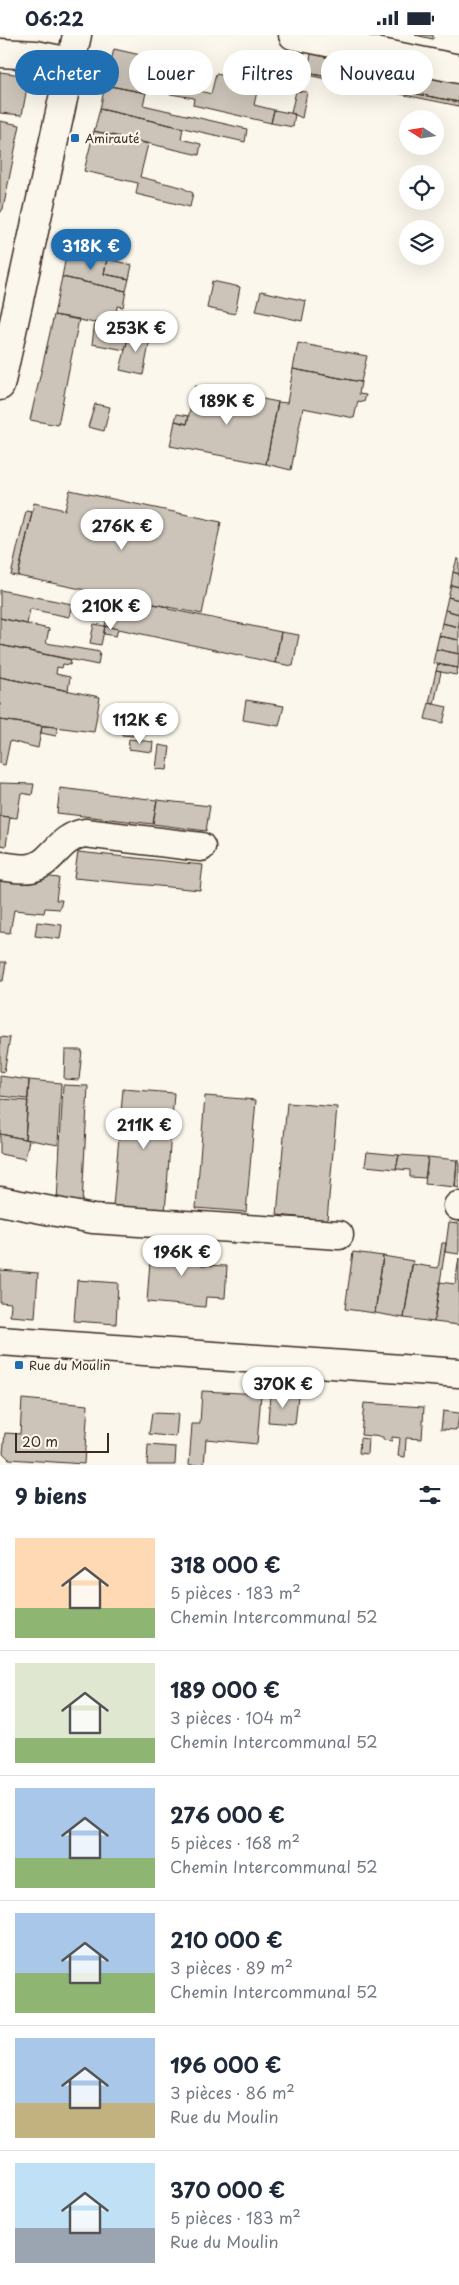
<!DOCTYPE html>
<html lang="fr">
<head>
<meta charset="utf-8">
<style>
  body { margin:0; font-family:"Playpen Sans",sans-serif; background:#f6f6f7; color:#1f2937; height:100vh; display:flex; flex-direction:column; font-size:19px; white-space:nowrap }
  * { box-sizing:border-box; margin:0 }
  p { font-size:16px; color:#747a83 }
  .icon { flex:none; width:28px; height:28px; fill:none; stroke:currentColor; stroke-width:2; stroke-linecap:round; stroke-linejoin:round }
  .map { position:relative; height:1430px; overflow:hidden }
  .side { display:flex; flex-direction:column; background:#fff; flex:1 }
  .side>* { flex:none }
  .guide { position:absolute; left:15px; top:15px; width:430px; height:45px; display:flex; gap:10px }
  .needle { width:32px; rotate:282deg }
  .controls { position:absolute; left:399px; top:75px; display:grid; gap:10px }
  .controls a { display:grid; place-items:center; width:45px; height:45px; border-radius:50%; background:#fff; box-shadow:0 5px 20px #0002; font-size:25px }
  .scale { position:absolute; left:15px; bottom:12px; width:94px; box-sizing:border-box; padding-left:5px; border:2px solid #3b2a1e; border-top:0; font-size:14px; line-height:18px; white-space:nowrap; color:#3b2a1e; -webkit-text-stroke:4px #fbf7ec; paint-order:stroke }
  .price { position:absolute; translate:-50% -42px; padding:0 11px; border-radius:18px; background:#fff; color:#222; font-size:16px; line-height:32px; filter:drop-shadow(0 1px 2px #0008) }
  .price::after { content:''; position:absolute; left:50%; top:30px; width:15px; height:11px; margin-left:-8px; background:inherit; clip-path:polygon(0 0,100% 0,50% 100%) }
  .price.current { background:#1f6fb2; color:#fff }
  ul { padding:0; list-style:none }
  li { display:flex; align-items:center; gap:15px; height:125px; padding:0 15px }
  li+li { border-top:1px solid #e0e1e3 }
  li span { display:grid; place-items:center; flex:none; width:140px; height:100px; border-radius:0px; color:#555 }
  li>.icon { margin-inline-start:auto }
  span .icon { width:60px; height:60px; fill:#fffc; stroke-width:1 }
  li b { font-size:21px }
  h2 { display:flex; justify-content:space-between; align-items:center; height:60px; padding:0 15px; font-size:21px }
  .pill { padding:0 18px; border-radius:22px; background:#fff; box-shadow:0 5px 20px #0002; font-size:18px; line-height:45px }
  .pill.current { background:#1f6fb2; color:#fff }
  .status { display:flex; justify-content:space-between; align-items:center; height:35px; padding:0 25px; background:#fff; direction:ltr }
  .status svg { height:14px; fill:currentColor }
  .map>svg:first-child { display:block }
  .building { fill:#ccc4b9; stroke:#3b2a1e }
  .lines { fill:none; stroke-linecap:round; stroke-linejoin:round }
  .minor-casing { stroke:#3b2a1e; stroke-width:31 }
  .major-casing { stroke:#3b2a1e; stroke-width:31 }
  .minor { stroke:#fbf7ec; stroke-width:28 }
  .major { stroke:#fbf7ec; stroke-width:28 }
  .poi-dot { fill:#1f6fb2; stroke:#fbf7ec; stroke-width:2 }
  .labels { text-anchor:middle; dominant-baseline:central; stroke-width:4.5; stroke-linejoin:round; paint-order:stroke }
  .poi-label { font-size:12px; fill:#3b2a1e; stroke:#fbf7ec; text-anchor:start }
</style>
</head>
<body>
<div class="status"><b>06:22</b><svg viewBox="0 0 49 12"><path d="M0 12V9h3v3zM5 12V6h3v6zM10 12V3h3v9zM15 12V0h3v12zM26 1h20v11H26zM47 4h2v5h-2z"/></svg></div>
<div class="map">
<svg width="459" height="1430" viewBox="0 0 459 1430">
  <rect width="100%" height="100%" fill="#fbf7ec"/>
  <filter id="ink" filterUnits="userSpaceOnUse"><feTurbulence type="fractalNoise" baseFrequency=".02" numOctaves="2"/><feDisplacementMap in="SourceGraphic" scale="10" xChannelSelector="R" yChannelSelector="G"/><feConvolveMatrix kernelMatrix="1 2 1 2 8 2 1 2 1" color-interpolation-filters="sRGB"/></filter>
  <g filter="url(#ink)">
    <path class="building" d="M 415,0 L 433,0 L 433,4 Z
      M 114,14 L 180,29 L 179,31 L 201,36 L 197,55 L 211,59 L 216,39 L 259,48 L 254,70 L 274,75 L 271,88 L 193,70 L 194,63 L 147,55 L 146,58 L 105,50 Z
      M 312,15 L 459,44 L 459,67 L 307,38 Z
      M 0,37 L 22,40 L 28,47 L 22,80 L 0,78 Z
      M 307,38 L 459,67 L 459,71 L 307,40 Z
      M 105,50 L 146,58 L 143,70 L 247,94 L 245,107 L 100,74 Z
      M 296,56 L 307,57 L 302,83 L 291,78 Z
      M 100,74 L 183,93 L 181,104 L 201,109 L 199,120 L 94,96 Z
      M 274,75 L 295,79 L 293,92 L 271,88 Z
      M 0,86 L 20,90 L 3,174 L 0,178 Z
      M 94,96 L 148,109 L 140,142 L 181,152 L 193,158 L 190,172 L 136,159 L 138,148 L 84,136 Z
      M 67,216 L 107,224 L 104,239 L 129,244 L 126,256 L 62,242 Z
      M 107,224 L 132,230 L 129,244 L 104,239 Z
      M 62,242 L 126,256 L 123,272 L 117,271 L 116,281 L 133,284 L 130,295 L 54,280 Z
      M 212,246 L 240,252 L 235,279 L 207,273 Z
      M 261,256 L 306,266 L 302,286 L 256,276 Z
      M 54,280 L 79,284 L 58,390 L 30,385 Z
      M 132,285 L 153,290 L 151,299 L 130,295 Z
      M 95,287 L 130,295 L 125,315 L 92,309 Z
      M 130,295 L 151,299 L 143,340 L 120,335 Z
      M 298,308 L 367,321 L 361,347 L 293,334 Z
      M 293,334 L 361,347 L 359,359 L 366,360 L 364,367 L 358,366 L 354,383 L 303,373 L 291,435 L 266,429 L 278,367 L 287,368 Z
      M 195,351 L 278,367 L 266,429 L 170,411 L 175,386 L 187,389 Z
      M 95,369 L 110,372 L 104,396 L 88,392 Z
      M 177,379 L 189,381 L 187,389 L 175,386 Z
      M 70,455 L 221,487 L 202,579 L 18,541 L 34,468 L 65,475 Z
      M 26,476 L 32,477 L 18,541 L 11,540 Z
      M 457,524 L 459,524 L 459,539 L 453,537 Z
      M 453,537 L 459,539 L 459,552 L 451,550 Z
      M 451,550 L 459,552 L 459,565 L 448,562 Z
      M 0,555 L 72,569 L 69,582 L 30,574 L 27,589 L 0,583 Z
      M 112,560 L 168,572 L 168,574 L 281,597 L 275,628 L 105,591 Z
      M 448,562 L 459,565 L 459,579 L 445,575 Z
      M 445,575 L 459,579 L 459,592 L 442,588 Z
      M 0,583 L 49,594 L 46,608 L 100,617 L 98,630 L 0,610 Z
      M 442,588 L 459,592 L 459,605 L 439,601 Z
      M 94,589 L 105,591 L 101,610 L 90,608 Z
      M 105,591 L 118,594 L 116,601 L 104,599 Z
      M 281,597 L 299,600 L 293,631 L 275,628 Z
      M 439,601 L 459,605 L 459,619 L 436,614 Z
      M 0,610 L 71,625 L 70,630 L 63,629 L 62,633 L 57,632 L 56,639 L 70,642 L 68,656 L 0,642 Z
      M 436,614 L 459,619 L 458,633 L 433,628 Z
      M 438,629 L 458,633 L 456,640 L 436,636 Z
      M 436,636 L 441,637 L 434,669 L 429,668 Z
      M 0,642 L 100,662 L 94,697 L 0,685 Z
      M 246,665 L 284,671 L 279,691 L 243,685 Z
      M 429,668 L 447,672 L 443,688 L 425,684 Z
      M 0,685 L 42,691 L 38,713 L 10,706 L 5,730 L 0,729 Z
      M 124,686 L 135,687 L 133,701 L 122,700 Z
      M 42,691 L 58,692 L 56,701 L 41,698 Z
      M 129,704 L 153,707 L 152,717 L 128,714 Z
      M 159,710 L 170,712 L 167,735 L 156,734 Z
      M 0,748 L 34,749 L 32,760 L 21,758 L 17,783 L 0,781 Z
      M 60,753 L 157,765 L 153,789 L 57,778 Z
      M 157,765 L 210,771 L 206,796 L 153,789 Z
      M 0,781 L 10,782 L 6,811 L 0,810 Z
      M 78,817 L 203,830 L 200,855 L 74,843 Z
      M 0,836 L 59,843 L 56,865 L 62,865 L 60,874 L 45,873 L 44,878 L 14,875 L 10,898 L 0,897 Z
      M 37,887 L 62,890 L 60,904 L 35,901 Z
      M 0,927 L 6,927 L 3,946 L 0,946 Z
      M 0,1002 L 10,1003 L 4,1037 L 0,1036 Z
      M 65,1015 L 82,1015 L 79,1045 L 64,1044 Z
      M 0,1041 L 29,1045 L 28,1064 L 0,1061 Z
      M 29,1045 L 61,1048 L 58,1110 L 25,1104 Z
      M 63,1050 L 88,1051 L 82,1169 L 57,1167 Z
      M 123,1054 L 174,1058 L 165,1177 L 113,1172 Z
      M 205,1061 L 256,1065 L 246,1177 L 196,1173 Z
      M 1,1064 L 28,1066 L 25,1104 L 0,1099 Z
      M 287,1068 L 337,1072 L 327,1185 L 277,1180 Z
      M 0,1099 L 29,1105 L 25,1124 L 0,1119 Z
      M 367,1117 L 399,1120 L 396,1134 L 365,1131 Z
      M 399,1120 L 428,1122 L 425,1143 L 410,1142 L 410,1135 L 396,1134 Z
      M 428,1122 L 457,1125 L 455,1152 L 425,1149 Z
      M 457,1125 L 459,1125 L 459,1153 L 455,1152 Z
      M 449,1187 L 459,1188 L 459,1219 L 445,1217 Z
      M 152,1199 L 171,1200 L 170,1220 L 202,1222 L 201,1230 L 227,1231 L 225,1263 L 206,1262 L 205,1272 L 147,1267 Z
      M 442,1208 L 446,1208 L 434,1287 L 404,1283 L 412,1229 L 438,1233 Z
      M 353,1217 L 383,1221 L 375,1278 L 345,1274 Z
      M 383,1221 L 413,1226 L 404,1283 L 375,1278 Z
      M 459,1223 L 459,1290 L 434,1287 L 440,1247 L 455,1249 Z
      M 0,1235 L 38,1238 L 35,1283 L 10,1281 L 11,1268 L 0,1267 Z
      M 77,1245 L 118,1248 L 116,1289 L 74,1286 Z
      M 202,1356 L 261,1359 L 257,1409 L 206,1404 L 204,1430 L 189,1430 L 192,1389 L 200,1389 Z
      M 270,1359 L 298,1361 L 295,1389 L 268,1387 Z
      M 22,1364 L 88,1370 L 84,1429 L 9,1424 L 3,1418 L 5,1398 L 20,1399 Z
      M 364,1368 L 424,1372 L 422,1404 L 406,1403 L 405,1422 L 398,1421 L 400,1403 L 392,1402 L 392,1406 L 383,1405 L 383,1402 L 361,1400 Z
      M 443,1376 L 459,1378 L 457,1395 L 441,1394 Z
      M 152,1378 L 178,1379 L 176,1402 L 149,1399 Z
      M 360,1403 L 368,1404 L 367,1419 L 359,1418 Z
      M 148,1410 L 176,1412 L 175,1430 L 147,1430 Z"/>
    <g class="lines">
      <g class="minor-casing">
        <path id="minor" d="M 293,0 L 459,34
          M 0,18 L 36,20 L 70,27
          M 0,831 C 10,832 21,835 31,833 C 54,828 58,802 85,798 L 201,812
          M 0,1166 L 93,1184 L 339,1200
          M 458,1171 L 459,1171
          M 0,1306 L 459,1338"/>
      </g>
      <g class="major-casing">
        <path id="major" d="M 0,351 L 77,0"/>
      </g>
      <use href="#minor" class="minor"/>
      <use href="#major" class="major"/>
    </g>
  </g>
  <g class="poi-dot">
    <rect x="70" y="98" width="10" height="10" rx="2.5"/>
    <rect x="14" y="1325" width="10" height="10" rx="2.5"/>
  </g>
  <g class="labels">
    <g class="poi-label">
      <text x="85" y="103">Amirauté</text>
      <text x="29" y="1330">Rue du Moulin</text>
    </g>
  </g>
</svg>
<div class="controls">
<a><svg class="needle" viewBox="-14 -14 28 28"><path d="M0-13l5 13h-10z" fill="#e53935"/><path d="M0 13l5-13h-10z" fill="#747a83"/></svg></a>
<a><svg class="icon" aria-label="locate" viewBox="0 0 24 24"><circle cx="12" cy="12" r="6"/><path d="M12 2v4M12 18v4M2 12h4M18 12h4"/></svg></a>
<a><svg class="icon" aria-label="layers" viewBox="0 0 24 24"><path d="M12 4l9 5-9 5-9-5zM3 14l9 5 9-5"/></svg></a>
</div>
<div class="scale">20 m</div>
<b class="price current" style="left:91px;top:236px">318K €</b>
<b class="price" style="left:136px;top:318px">253K €</b>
<b class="price" style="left:227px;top:391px">189K €</b>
<b class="price" style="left:122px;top:516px">276K €</b>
<b class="price" style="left:111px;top:596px">210K €</b>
<b class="price" style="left:140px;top:710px">112K €</b>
<b class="price" style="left:144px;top:1115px">211K €</b>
<b class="price" style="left:182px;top:1242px">196K €</b>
<b class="price" style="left:283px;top:1374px">370K €</b>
<div class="guide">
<a class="pill current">Acheter</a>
<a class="pill">Louer</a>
<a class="pill">Filtres</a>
<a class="pill">Nouveau</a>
</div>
</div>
<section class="side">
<h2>9 biens<svg class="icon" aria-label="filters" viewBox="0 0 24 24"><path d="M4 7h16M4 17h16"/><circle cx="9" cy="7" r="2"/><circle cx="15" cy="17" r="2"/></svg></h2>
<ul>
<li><span style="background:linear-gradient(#ffd9b3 70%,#8fb573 0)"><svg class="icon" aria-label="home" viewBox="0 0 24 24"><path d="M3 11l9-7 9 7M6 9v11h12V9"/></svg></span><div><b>318 000 €</b><p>5 pièces · 183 m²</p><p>Chemin Intercommunal 52</p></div></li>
<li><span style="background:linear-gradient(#dfe7d0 75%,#8fb573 0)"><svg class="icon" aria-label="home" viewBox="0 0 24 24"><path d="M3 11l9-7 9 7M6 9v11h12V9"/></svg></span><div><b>189 000 €</b><p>3 pièces · 104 m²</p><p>Chemin Intercommunal 52</p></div></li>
<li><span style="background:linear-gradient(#a9c7e8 70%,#8fb573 0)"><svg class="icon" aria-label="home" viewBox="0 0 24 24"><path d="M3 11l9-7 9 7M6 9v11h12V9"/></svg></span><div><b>276 000 €</b><p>5 pièces · 168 m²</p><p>Chemin Intercommunal 52</p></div></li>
<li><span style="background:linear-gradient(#a9c7e8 60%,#8fb573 0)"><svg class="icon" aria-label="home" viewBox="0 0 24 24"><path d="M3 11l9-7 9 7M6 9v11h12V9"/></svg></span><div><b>210 000 €</b><p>3 pièces · 89 m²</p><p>Chemin Intercommunal 52</p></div></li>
<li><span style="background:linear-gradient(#a9c7e8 65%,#c2b280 0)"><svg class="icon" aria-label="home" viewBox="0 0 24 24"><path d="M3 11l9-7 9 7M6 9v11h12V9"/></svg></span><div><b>196 000 €</b><p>3 pièces · 86 m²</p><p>Rue du Moulin</p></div></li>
<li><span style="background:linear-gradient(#bfe0f5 65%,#9aa5b1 0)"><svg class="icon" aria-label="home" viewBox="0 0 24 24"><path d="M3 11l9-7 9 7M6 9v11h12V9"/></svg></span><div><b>370 000 €</b><p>5 pièces · 183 m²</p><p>Rue du Moulin</p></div></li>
</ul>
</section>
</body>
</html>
